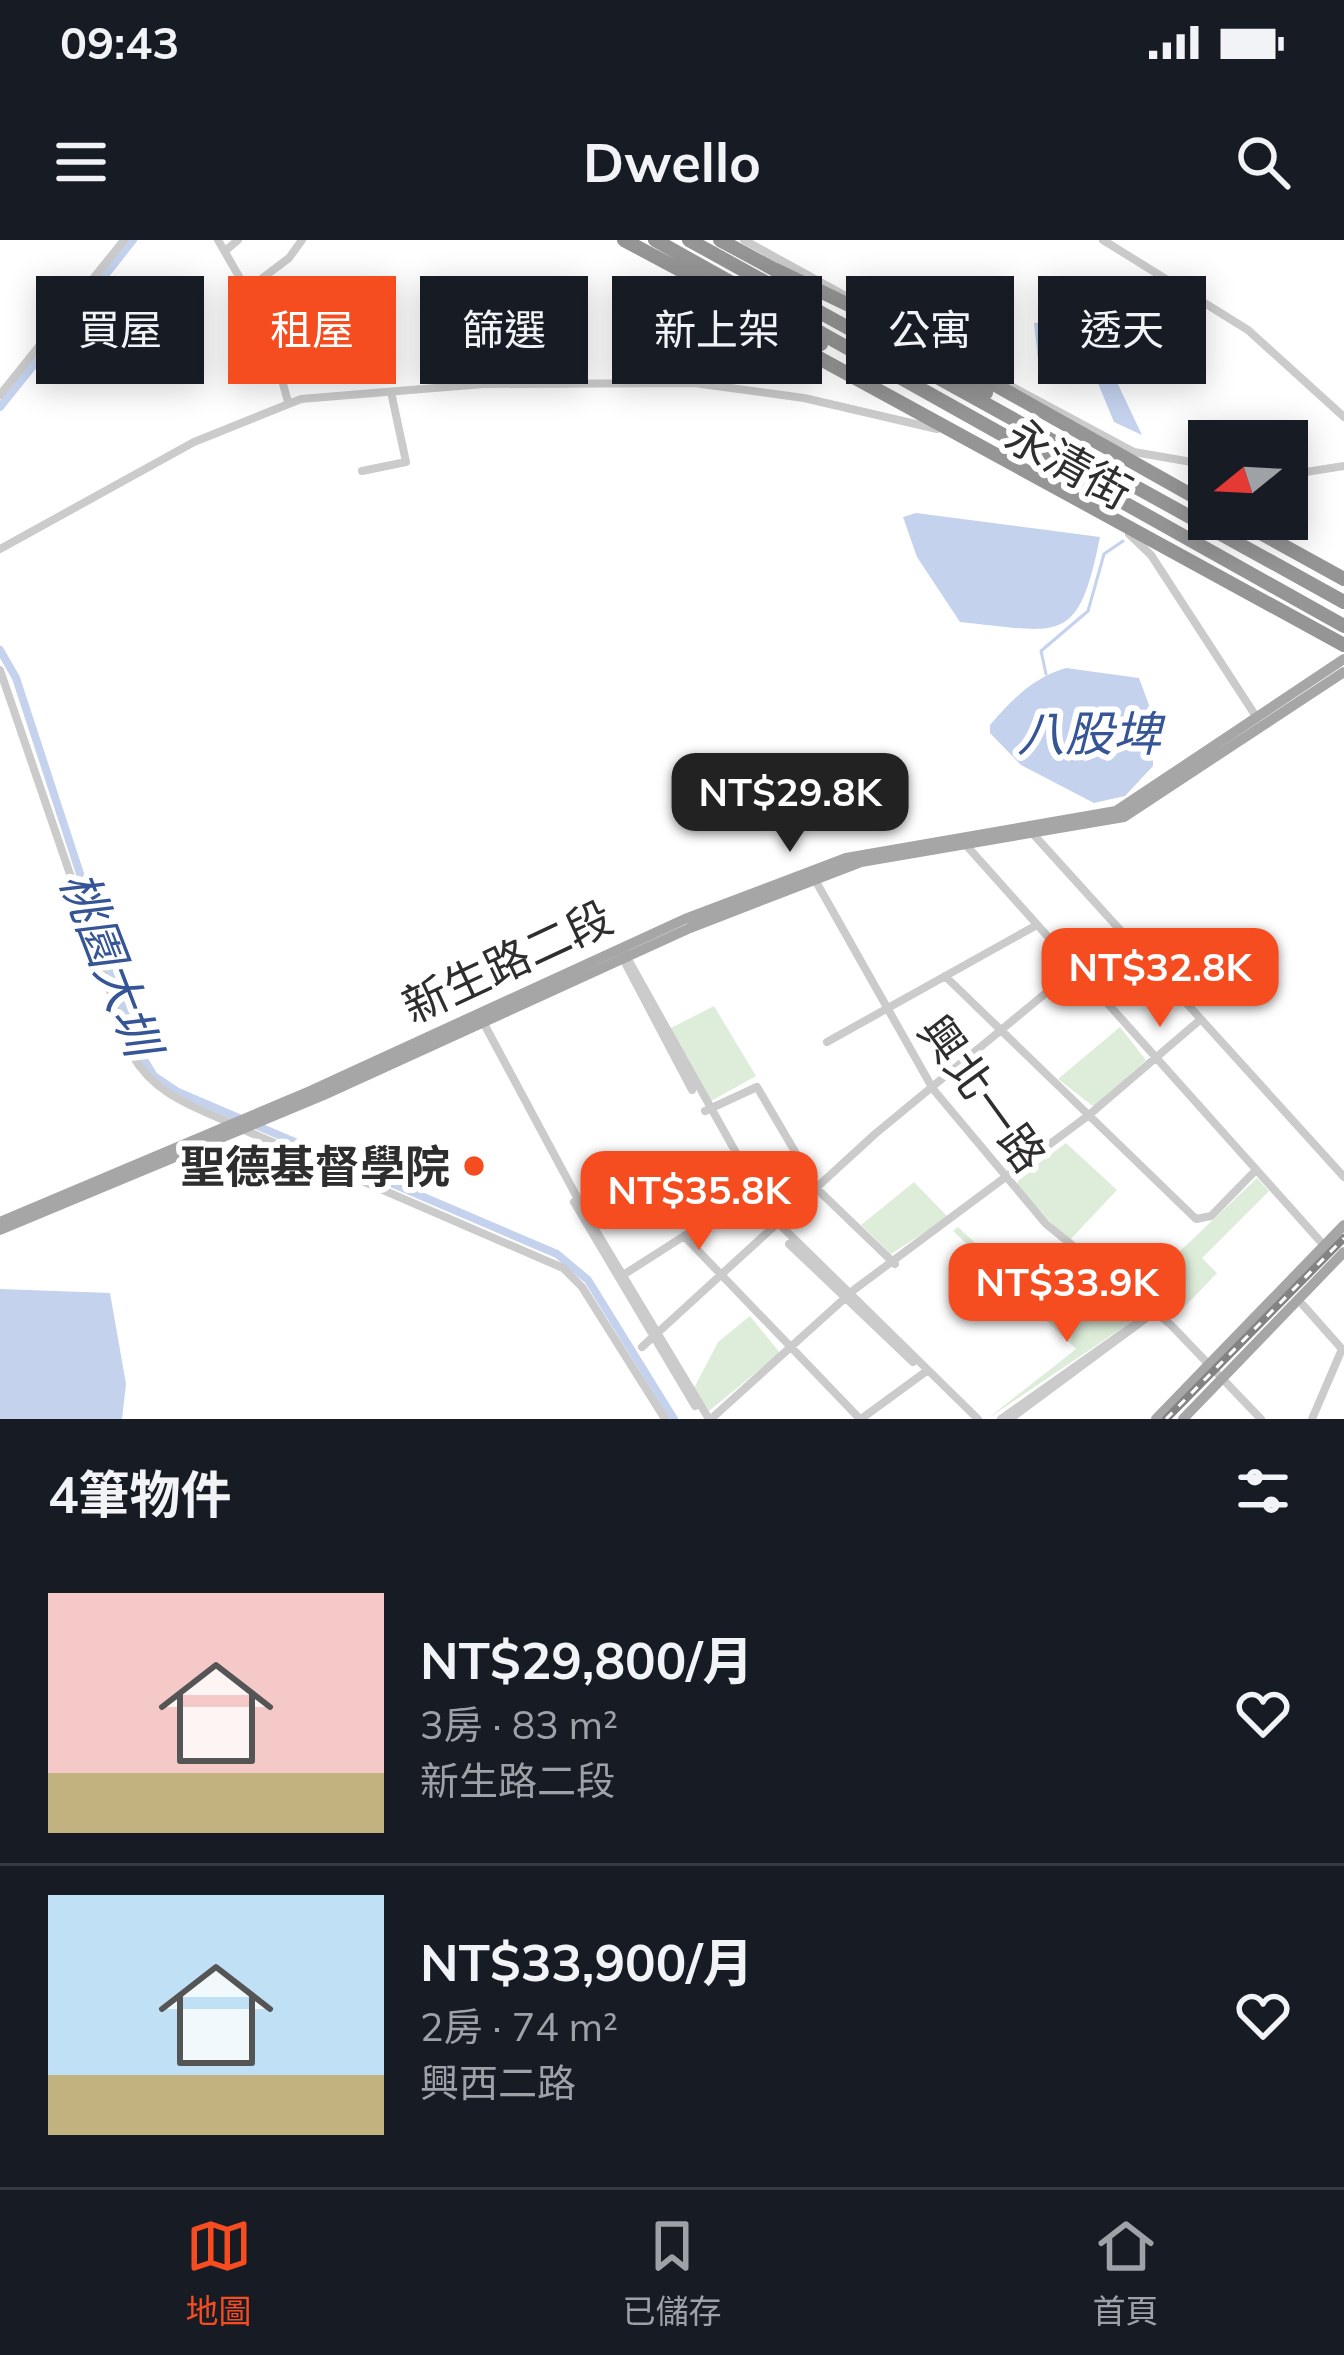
<!DOCTYPE html>
<html lang="zh-TW">
<head>
<meta charset="utf-8">
<style>
  body { margin:0; font-family:Mulish,"Noto Sans TC",sans-serif; background:#20242c; color:#f1f3f6; height:100vh; display:flex; flex-direction:column; font-size:45px; white-space:nowrap }
  * { box-sizing:border-box; margin:0 }
  p { font-size:39px; color:#9ea1a6 }
  .icon { flex:none; width:66px; height:66px; fill:none; stroke:currentColor; stroke-width:2; stroke-linecap:round; stroke-linejoin:round }
  .map { position:relative; height:1179px; overflow:hidden }
  .side { display:flex; flex-direction:column; background:#171b24; flex:1 }
  .side>* { flex:none }
  .top-card { position:absolute; left:36px; top:36px; width:1272px; height:108px; display:flex; gap:24px }
  .needle { width:78px; rotate:252deg }
  .controls { position:absolute; left:1188px; top:180px; display:grid; gap:24px }
  .controls a { display:grid; place-items:center; width:120px; height:120px; border-radius:0px; background:#171b24; box-shadow:0 6px 30px #0003; font-size:60px }
  .price { position:absolute; translate:-50% -102px; padding:0 27px; border-radius:24px; background:#f54c20; color:#fff; font-size:39px; line-height:78px; filter:drop-shadow(0 3px 6px #0008) }
  .price::after { content:''; position:absolute; left:50%; top:72px; width:36px; height:27px; margin-left:-18px; background:inherit; clip-path:polygon(0 0,100% 0,50% 100%) }
  .price.selected { background:#222; color:#fff }
  ul { padding:0; list-style:none }
  li { display:flex; align-items:center; gap:36px; height:300px; padding:0 48px }
  li+li { border-top:3px solid #363941 }
  li span { display:grid; place-items:center; flex:none; width:336px; height:240px; border-radius:0px; color:#555 }
  li>.icon { margin-inline-start:auto }
  span .icon { width:144px; height:144px; fill:#fffc; stroke-width:1 }
  li b { font-size:51px }
  h2 { display:flex; justify-content:space-between; align-items:center; height:144px; padding:0 48px; font-size:51px }
  .pill { padding:0 42px; border-radius:0px; background:#171b24; box-shadow:0 6px 30px #0003; font-size:42px; line-height:108px }
  .pill.selected { background:#f54c20; color:#fff }
  .status { display:flex; justify-content:space-between; align-items:center; height:84px; padding:0 60px; background:#171b24; direction:ltr }
  .status svg { height:33px; fill:currentColor }
  header { display:flex; justify-content:space-between; align-items:center; height:156px; padding:0 48px; background:#171b24; font-size:54px; font-weight:700 }
  .tab-bar { display:flex; justify-content:space-around; align-items:center; height:168px; border-top:3px solid #363941; background:#171b24; font-size:33px; color:#9ea1a6 }
  .tab-bar a { display:grid; justify-items:center; gap:6px }
  .tab-bar .selected { color:#f54c20 }
  .map>svg:first-child { display:block }
  .green { fill:#deedda }
  .water { fill:#c4d2ee }
  .lines { fill:none; stroke-linecap:round; stroke-linejoin:round }
  .stream { stroke:#c4d2ee; stroke-width:3 }
  .canal { stroke:#c4d2ee; stroke-width:8 }
  .minor { stroke:#cbcbcb; stroke-width:8 }
  .major { stroke:#a6a6a6; stroke-width:10 }
  .highway { stroke:#959595; stroke-width:14 }
  .rail-casing { stroke:#838383; stroke-width:8 }
  .rail { stroke:#fff; stroke-width:3; stroke-dasharray:9; stroke-linecap:butt }
  .poi-dot { fill:#f54c20; stroke:#fff; stroke-width:4.5 }
  .labels { text-anchor:middle; dominant-baseline:central; stroke-width:12; stroke-linejoin:round; paint-order:stroke }
  .street-label { font-size:45px; fill:#2e2e2e; stroke:#fff }
  .poi-label { font-size:45px; font-weight:bold; fill:#2e2e2e; stroke:#fff; text-anchor:end }
  .water-label { font-size:48px; font-style:italic; fill:#355597; stroke:#fff }
</style>
</head>
<body>
<div class="status"><b>09:43</b><svg viewBox="0 0 49 12"><path d="M0 12V9h3v3zM5 12V6h3v6zM10 12V3h3v9zM15 12V0h3v12zM26 1h20v11H26zM47 4h2v5h-2z"/></svg></div>
<header><svg class="icon" aria-label="menu" viewBox="0 0 24 24"><path d="M4 6h16M4 12h16M4 18h16"/></svg>Dwello<svg class="icon" aria-label="search" viewBox="0 0 24 24"><circle cx="10" cy="10" r="6"/><path d="M15 15l6 6"/></svg></header>
<div class="map">
<svg width="1344" height="1179" viewBox="0 0 1344 1179">
  <rect width="100%" height="100%" fill="#fff"/>
  <path class="green" d="M 714,766 L 756,836 L 711,861 L 669,789 Z
    M 1120,787 L 1146,820 L 1094,867 L 1058,839 Z
    M 1066,903 L 1117,950 L 1068,1002 L 1017,945 L 1019,938 Z
    M 1257,938 L 1269,951 L 1202,1018 L 1217,1033 L 1174,1078 L 1169,1075 L 1173,1045 L 1182,1034 L 1178,1013 Z
    M 914,942 L 948,977 L 891,1014 L 861,985 Z
    M 958,987 L 1015,1040 L 1065,1015 L 1136,1071 L 1137,1078 L 987,1179 L 1076,1109 L 953,991 Z
    M 750,1076 L 780,1113 L 709,1171 L 694,1148 L 718,1102 Z"/>
  <path class="water" d="M 1066,80 L 1082,123 L 1040,137 L 1034,83 Z
    M 1089,83 L 1142,195 L 1114,182 L 1074,85 Z
    M 916,273 L 1100,297 C 1078,407 1061,392 960,382 L 917,317 L 903,277 Z
    M 1066,428 L 1139,438 L 1153,476 L 1153,526 L 1125,556 L 1094,563 L 1021,525 L 990,493 L 990,485 C 1012,460 1032,438 1066,428 Z
    M 0,1049 L 110,1053 L 126,1144 L 122,1179 L 0,1179 Z"/>
  <g class="lines">
    <path class="stream" d="M 1046,434 L 1041,411 L 1088,371 L 1104,314 L 1123,301"/>
    <path class="canal" d="M 53,101 L 133,0
      M 0,167 L 49,106
      M 0,410 L 16,438 L 137,808 L 154,836 L 178,852 L 557,1014 L 588,1040 L 674,1179"/>
    <path class="minor" d="M 218,0 L 267,85 L 288,162
      M 744,0 L 853,60
      M 1103,0 L 1248,90 L 1344,177
      M 225,11 L 238,0
      M 248,49 L 289,18 L 302,0
      M 1009,145 L 1134,212 L 1209,225
      M 0,155 L 124,0
      M 362,231 L 406,222 L 391,152
      M 1287,235 L 1344,226
      M 1129,294 L 1151,315 L 1257,478
      M 0,309 L 194,202 L 301,159 L 483,144 L 694,143 L 804,158 L 937,189
      M 0,430 L 132,815 C 155,854 190,865 230,883
      M 1034,595 L 1344,937
      M 966,605 L 1320,1001
      M 814,638 L 933,849 L 1046,984 L 1171,1085 L 1261,1179
      M 625,714 L 772,977 L 978,1179
      M 621,715 L 692,850
      M 945,736 L 1196,979 L 1211,976 L 1256,930
      M 482,780 L 586,974 L 709,1179
      M 827,802 L 1035,686
      M 705,871 L 757,847 L 817,949 L 895,1024
      M 242,889 L 563,1028 L 582,1047 L 665,1179
      M 574,962 L 695,1166
      M 684,996 L 860,1179
      M 789,1004 L 913,1122
      M 620,1037 L 756,950
      M 1303,1065 L 1342,1109 L 1312,1179
      M 642,1107 L 875,894 L 1121,691
      M 711,1179 L 855,1049 L 1089,875 L 1201,779
      M 861,1179 L 928,1130
      M 1001,1179 L 1151,1073
      M 1010,1179 L 1153,1073"/>
    <path class="major" d="M 0,982 L 310,851 L 685,679 L 846,618 L 1116,571 L 1344,419
      M 0,990 L 324,855 L 690,688 L 861,622 L 1124,577 L 1344,432
      M 1156,1179 L 1344,985
      M 1183,1179 L 1344,1012"/>
    <path class="highway" d="M 624,0 L 699,40
      M 655,0 L 1344,386
      M 689,0 L 1344,362
      M 720,0 L 779,32
      M 774,29 L 880,80 L 1209,265
      M 694,37 L 764,88 L 1344,405
      M 740,61 L 821,104
      M 923,115 L 986,153
      M 1235,279 L 1344,339"/>
    <g class="rail-casing">
      <path id="rail" d="M 1166,1179 L 1344,998"/>
    </g>
    <use href="#rail" class="rail"/>
  </g>
  <circle class="poi-dot" cx="474" cy="926" r="12"/>
  <g class="labels">
    <g class="street-label">
      <text transform="translate(1069 223) rotate(29)">永清街</text>
      <text transform="translate(507 721) rotate(-25)">新生路二段</text>
      <text transform="translate(983 853) rotate(54)">興北一路</text>
    </g>
    <g class="poi-label">
      <text x="450" y="926">聖德基督學院</text>
    </g>
    <g class="water-label">
      <text x="1089" y="493">八股埤</text>
      <text transform="translate(111 723) rotate(69)">桃園大圳</text>
    </g>
  </g>
</svg>
<div class="controls">
<a><svg class="needle" viewBox="-14 -14 28 28"><path d="M0-13l5 13h-10z" fill="#e53935"/><path d="M0 13l5-13h-10z" fill="#9ea1a6"/></svg></a>
</div>
<b class="price selected" style="left:790px;top:615px">NT$29.8K</b>
<b class="price" style="left:1160px;top:790px">NT$32.8K</b>
<b class="price" style="left:699px;top:1013px">NT$35.8K</b>
<b class="price" style="left:1067px;top:1105px">NT$33.9K</b>
<div class="top-card">
<a class="pill">買屋</a>
<a class="pill selected">租屋</a>
<a class="pill">篩選</a>
<a class="pill">新上架</a>
<a class="pill">公寓</a>
<a class="pill">透天</a>
</div>
</div>
<section class="side">
<h2>4筆物件<svg class="icon" aria-label="filters" viewBox="0 0 24 24"><path d="M4 7h16M4 17h16"/><circle cx="9" cy="7" r="2"/><circle cx="15" cy="17" r="2"/></svg></h2>
<ul>
<li><span style="background:linear-gradient(#f6c9c9 75%,#c2b280 0)"><svg class="icon" aria-label="home" viewBox="0 0 24 24"><path d="M3 11l9-7 9 7M6 9v11h12V9"/></svg></span><div><b>NT$29,800/月</b><p>3房 · 83 m²</p><p>新生路二段</p></div><svg class="icon" aria-label="heart" viewBox="0 0 24 24"><path d="M12 20l-8-8c-3-5 5-10 8-4 3-6 11-1 8 4z"/></svg></li>
<li><span style="background:linear-gradient(#bfe0f5 75%,#c2b280 0)"><svg class="icon" aria-label="home" viewBox="0 0 24 24"><path d="M3 11l9-7 9 7M6 9v11h12V9"/></svg></span><div><b>NT$33,900/月</b><p>2房 · 74 m²</p><p>興西二路</p></div><svg class="icon" aria-label="heart" viewBox="0 0 24 24"><path d="M12 20l-8-8c-3-5 5-10 8-4 3-6 11-1 8 4z"/></svg></li>
</ul>
</section>
<nav class="tab-bar">
<a class="selected"><svg class="icon" aria-label="map" viewBox="0 0 24 24"><path d="M3 6l6-2 6 2 6-2v14l-6 2-6-2-6 2zM9 4v14M15 6v14"/></svg>地圖</a>
<a><svg class="icon" aria-label="saved" viewBox="0 0 24 24"><path d="M7 4h10v16l-5-4-5 4z"/></svg>已儲存</a>
<a><svg class="icon" aria-label="home" viewBox="0 0 24 24"><path d="M3 11l9-7 9 7M6 9v11h12V9"/></svg>首頁</a>
</nav>
</body>
</html>
